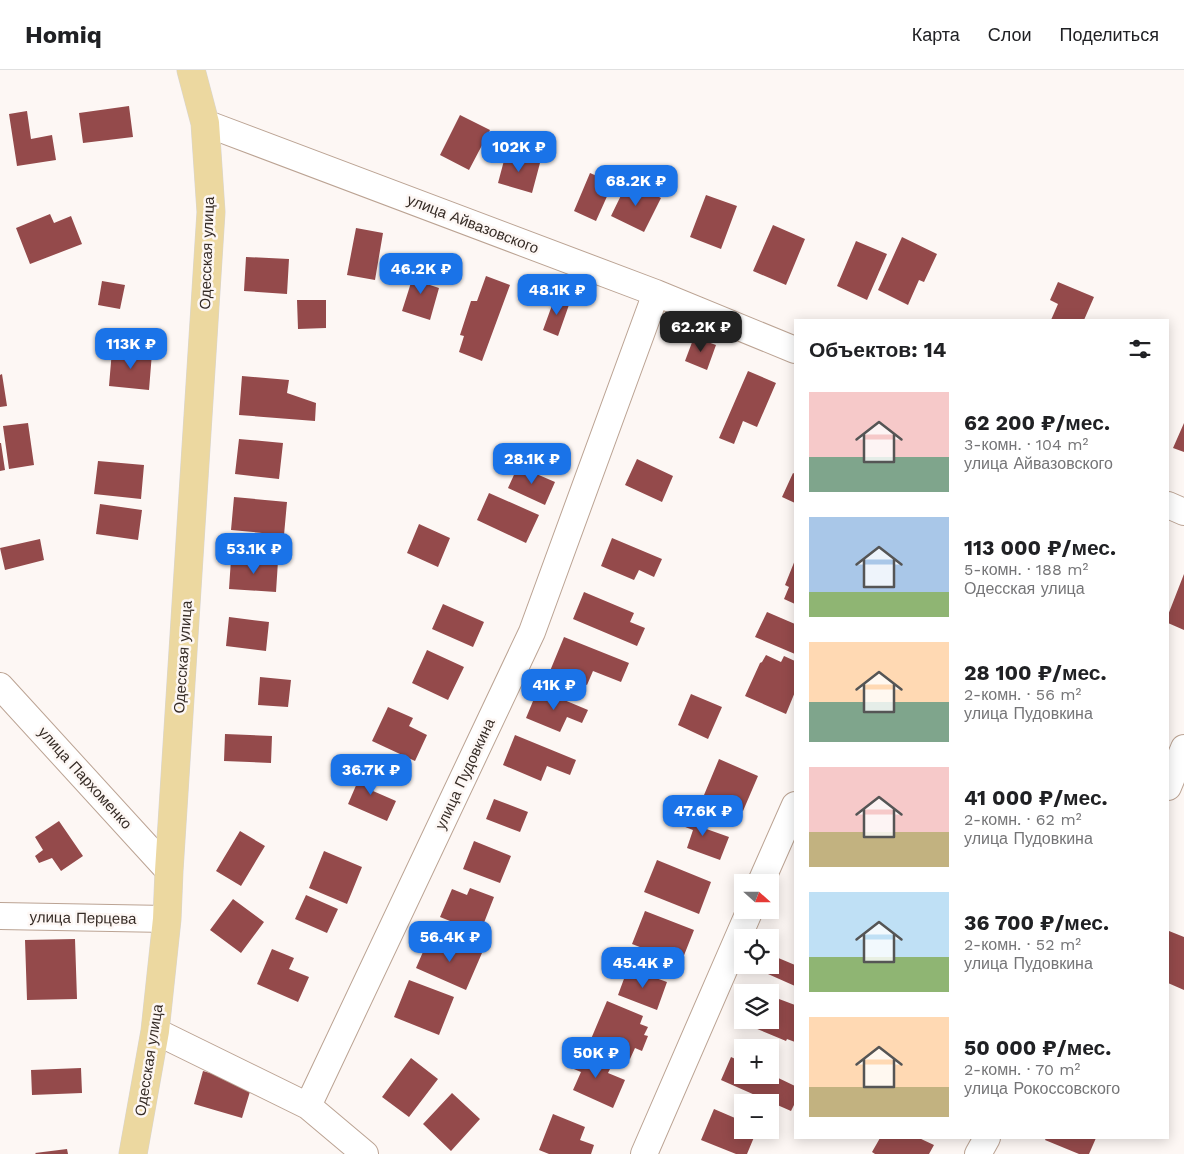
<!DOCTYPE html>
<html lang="ru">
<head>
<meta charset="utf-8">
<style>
  body { margin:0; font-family:"Work Sans",sans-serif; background:#f2f2f2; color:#202124; height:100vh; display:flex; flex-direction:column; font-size:19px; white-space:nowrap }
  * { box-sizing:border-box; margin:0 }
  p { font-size:16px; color:#757577 }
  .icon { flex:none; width:28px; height:28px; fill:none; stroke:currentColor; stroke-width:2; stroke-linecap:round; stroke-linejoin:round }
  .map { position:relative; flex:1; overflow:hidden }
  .drawer { position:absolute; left:794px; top:249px; width:375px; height:820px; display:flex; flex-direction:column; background:#fff; border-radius:0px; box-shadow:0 2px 12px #0003 }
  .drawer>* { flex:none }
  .needle { width:32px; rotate:111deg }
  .fabs { position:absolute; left:734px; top:804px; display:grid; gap:10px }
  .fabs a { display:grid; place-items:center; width:45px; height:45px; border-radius:0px; background:#fff; box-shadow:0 2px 12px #0003; font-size:25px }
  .price { position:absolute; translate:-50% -42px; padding:0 11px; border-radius:10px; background:#1a73e8; color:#fff; font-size:16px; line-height:32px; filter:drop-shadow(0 1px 2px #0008) }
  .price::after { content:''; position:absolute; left:50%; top:30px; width:15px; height:11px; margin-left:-8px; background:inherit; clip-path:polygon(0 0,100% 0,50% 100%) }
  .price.selected { background:#222; color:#fff }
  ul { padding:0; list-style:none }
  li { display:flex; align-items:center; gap:15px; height:125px; padding:0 15px }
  li span { display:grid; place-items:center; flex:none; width:140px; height:100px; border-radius:0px; color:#555 }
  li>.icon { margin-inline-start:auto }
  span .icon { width:60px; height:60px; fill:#fffc; stroke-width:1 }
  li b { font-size:21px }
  h2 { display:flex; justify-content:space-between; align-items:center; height:60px; padding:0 15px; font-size:21px }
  header { display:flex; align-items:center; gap:30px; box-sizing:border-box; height:70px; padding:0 25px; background:#fff; border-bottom:1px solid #e0e0e0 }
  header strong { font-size:24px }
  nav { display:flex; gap:28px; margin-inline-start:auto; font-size:18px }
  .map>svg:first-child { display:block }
  .building { fill:#944a4b }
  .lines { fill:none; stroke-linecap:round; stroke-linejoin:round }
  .minor-casing { stroke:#bba393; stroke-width:28 }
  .major-casing { stroke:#d7d5d4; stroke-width:29 }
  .minor { stroke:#fff; stroke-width:26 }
  .major { stroke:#ecd8a0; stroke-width:28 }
  .labels { text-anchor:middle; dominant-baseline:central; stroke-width:5; stroke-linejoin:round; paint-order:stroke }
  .street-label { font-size:15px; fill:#362c26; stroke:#fdf7f4 }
</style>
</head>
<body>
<header>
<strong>Homiq</strong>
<nav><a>Карта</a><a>Слои</a><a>Поделиться</a></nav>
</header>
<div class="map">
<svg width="1184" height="1084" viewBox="0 0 1184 1084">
  <rect width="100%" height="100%" fill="#fdf7f4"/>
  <path class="building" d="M 129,36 L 133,67 L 83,73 L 79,43 Z
    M 27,41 L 31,69 L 52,65 L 56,90 L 17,96 L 9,44 Z
    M 460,45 L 490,60 L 469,100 L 440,85 Z
    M 506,83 L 540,93 L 532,123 L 498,113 Z
    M 590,103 L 613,113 L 596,151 L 574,141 Z
    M 628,111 L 661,128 L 644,162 L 611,146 Z
    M 706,125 L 737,136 L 721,179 L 690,167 Z
    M 50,144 L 54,153 L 71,146 L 82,174 L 30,194 L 16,158 Z
    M 773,155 L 805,169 L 786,215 L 753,201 Z
    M 356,158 L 383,163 L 375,210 L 347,205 Z
    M 902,167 L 937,184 L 924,212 L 919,210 L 908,235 L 878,220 Z
    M 856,171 L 887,184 L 867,230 L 837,216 Z
    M 246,187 L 289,189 L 287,224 L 244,221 Z
    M 416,197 L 431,202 L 427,214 L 439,218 L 430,250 L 402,241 Z
    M 486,206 L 510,215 L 482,291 L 459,282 L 464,266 L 460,265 L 471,231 L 477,231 Z
    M 102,211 L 125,215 L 120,239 L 98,235 Z
    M 1058,212 L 1094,227 L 1084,250 L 1051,250 L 1058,234 L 1050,230 Z
    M 555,227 L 570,232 L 558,266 L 543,260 Z
    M 297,230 L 326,230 L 326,258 L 298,259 Z
    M 694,267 L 716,275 L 707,300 L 685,291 Z
    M 112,280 L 152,283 L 149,320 L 109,316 Z
    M 748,301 L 776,313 L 757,357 L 743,351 L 734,374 L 719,368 Z
    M 2,304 L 7,336 L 0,337 L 0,305 Z
    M 242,306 L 289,310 L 287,323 L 316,333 L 315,351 L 239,345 Z
    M 28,353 L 34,395 L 9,399 L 3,356 Z
    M 1184,353 L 1184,382 L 1173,378 Z
    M 239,369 L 283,373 L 279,409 L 235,404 Z
    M 0,373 L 1,373 L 5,400 L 0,401 Z
    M 637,389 L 673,406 L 662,432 L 625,415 Z
    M 98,391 L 144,395 L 141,429 L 94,424 Z
    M 518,396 L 555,412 L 545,435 L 508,418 Z
    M 793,403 L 795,404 L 795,433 L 782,427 Z
    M 489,423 L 539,445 L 526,473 L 477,450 Z
    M 234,427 L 287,432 L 284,465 L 231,460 Z
    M 100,434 L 142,440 L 138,470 L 96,464 Z
    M 419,454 L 450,468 L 438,497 L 407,483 Z
    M 612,468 L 662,489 L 654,507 L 639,500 L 634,510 L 601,496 Z
    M 40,469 L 44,490 L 5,500 L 0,478 Z
    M 231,489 L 278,491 L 276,522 L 229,519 Z
    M 795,490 L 795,534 L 784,529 L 789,517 L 785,515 Z
    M 1184,504 L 1184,560 L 1168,553 L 1168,545 Z
    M 584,522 L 634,543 L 630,552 L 645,558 L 637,576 L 573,549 Z
    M 443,534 L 484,552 L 473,577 L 432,559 Z
    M 767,542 L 795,554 L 795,584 L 755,567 Z
    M 229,547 L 269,552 L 266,581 L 226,576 Z
    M 564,567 L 629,593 L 621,612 L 593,601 L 587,615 L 550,601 Z
    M 427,580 L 464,597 L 448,630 L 412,613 Z
    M 766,585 L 781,592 L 784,586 L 795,591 L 795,622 L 786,644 L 745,626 L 760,593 L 762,592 Z
    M 260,607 L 291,610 L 288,637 L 258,635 Z
    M 538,619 L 588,640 L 582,653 L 567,647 L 560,662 L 526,648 Z
    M 691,624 L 722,637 L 708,669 L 678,655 Z
    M 388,637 L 413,648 L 409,656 L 427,665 L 415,691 L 372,671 Z
    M 225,664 L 272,666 L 271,693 L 224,691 Z
    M 515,665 L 576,690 L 570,705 L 547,696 L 541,711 L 503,695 Z
    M 719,689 L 758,706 L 743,741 L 704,725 Z
    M 364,697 L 381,705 L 373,721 L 396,731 L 387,751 L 348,734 Z
    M 494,729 L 528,742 L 520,762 L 486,749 Z
    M 686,738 L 702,744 L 698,756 L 729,767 L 720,790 L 687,778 L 693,760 L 680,755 Z
    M 59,751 L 83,786 L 61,801 L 52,788 L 39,793 L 35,786 L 43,780 L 35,767 Z
    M 240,761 L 265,776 L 241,816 L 216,801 Z
    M 474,771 L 511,786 L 500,813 L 463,799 Z
    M 324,781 L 362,797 L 347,834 L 309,818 Z
    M 657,790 L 711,812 L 699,844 L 644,822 Z
    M 470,818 L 494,827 L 480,863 L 440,847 L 452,819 L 467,825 Z
    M 306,825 L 338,839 L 327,863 L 295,849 Z
    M 233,829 L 264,852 L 241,883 L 210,860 Z
    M 645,841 L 694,860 L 681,893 L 632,874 Z
    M 1169,861 L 1184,867 L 1184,920 L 1168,913 L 1168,866 Z
    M 429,868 L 456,880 L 459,872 L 482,883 L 466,920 L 416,898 Z
    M 75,869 L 77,929 L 27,930 L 25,870 Z
    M 272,879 L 294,888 L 289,899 L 309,907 L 298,932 L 257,914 Z
    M 776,887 L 795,895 L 795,916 L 768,904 Z
    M 628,898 L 667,912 L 657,940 L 618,925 Z
    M 409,910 L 454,927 L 439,965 L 394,947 Z
    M 779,929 L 795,935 L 795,972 L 787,969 L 786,971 L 750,956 L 752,950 L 770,950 L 770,936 L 775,938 Z
    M 607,931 L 643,946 L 640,954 L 648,957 L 644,965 L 648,966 L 642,981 L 635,978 L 630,989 L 598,975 L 600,972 L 591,969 Z
    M 576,980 L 612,995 L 608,1003 L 625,1010 L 613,1038 L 573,1020 L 581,1002 L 569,997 Z
    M 731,987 L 742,992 L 742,1005 L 770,1004 L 795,1016 L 795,1033 L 791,1041 L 721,1010 Z
    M 411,988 L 438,1009 L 409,1047 L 382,1027 Z
    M 81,998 L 82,1023 L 32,1025 L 31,1000 Z
    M 203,1001 L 252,1015 L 242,1048 L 194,1034 Z
    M 452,1023 L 480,1049 L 451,1081 L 423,1054 Z
    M 714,1039 L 742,1051 L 742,1060 L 757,1060 L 747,1084 L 736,1084 L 701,1070 Z
    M 553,1044 L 585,1057 L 580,1070 L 594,1075 L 591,1084 L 549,1084 L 539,1080 Z
    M 880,1068 L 919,1068 L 934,1075 L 929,1084 L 875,1084 L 872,1082 Z
    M 1046,1068 L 1096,1068 L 1089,1084 L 1079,1084 L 1045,1070 Z
    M 67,1079 L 68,1084 L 36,1084 L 35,1083 Z"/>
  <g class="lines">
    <g class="minor-casing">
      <path id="minor" d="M 205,53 L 656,223 L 795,280
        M 1168,435 L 1184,442
        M 0,616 L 169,801
        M 1168,717 L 1184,678
        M 761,812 L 795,735
        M 0,846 L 167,849
        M 155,961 L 308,1036 L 365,1084
        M 308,1036 L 532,562 L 656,223
        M 644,1084 L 750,840
        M 978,1084 L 987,1068"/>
    </g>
    <g class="major-casing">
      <path id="major" d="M 133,1084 L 155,961 L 167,849 L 169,801 L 211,142 L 205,53 L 191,0"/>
    </g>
    <use href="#minor" class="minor"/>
    <use href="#major" class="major"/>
  </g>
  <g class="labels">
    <g class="street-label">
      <text transform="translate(473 154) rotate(21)">улица Айвазовского</text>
      <text transform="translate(207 183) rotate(-88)">Одесская улица</text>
      <text transform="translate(183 587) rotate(-86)">Одесская улица</text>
      <text transform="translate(465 704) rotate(-65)">улица Пудовкина</text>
      <text transform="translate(85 708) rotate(48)">улица Пархоменко</text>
      <text transform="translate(83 848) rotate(1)">улица Перцева</text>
      <text transform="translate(149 990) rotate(-81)">Одесская улица</text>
    </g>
  </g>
</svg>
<div class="fabs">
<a><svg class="needle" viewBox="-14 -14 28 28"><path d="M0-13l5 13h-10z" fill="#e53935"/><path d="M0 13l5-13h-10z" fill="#757577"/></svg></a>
<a><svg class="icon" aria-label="locate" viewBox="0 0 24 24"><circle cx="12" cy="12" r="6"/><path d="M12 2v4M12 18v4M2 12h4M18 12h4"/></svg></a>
<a><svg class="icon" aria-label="layers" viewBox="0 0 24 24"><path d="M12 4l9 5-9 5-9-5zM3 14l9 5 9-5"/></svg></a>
<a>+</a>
<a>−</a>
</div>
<b class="price" style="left:519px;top:103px">102K ₽</b>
<b class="price" style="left:636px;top:137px">68.2K ₽</b>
<b class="price" style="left:421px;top:225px">46.2K ₽</b>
<b class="price" style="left:557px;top:246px">48.1K ₽</b>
<b class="price selected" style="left:701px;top:283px">62.2K ₽</b>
<b class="price" style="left:131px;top:300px">113K ₽</b>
<b class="price" style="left:532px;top:415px">28.1K ₽</b>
<b class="price" style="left:254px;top:505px">53.1K ₽</b>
<b class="price" style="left:554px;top:641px">41K ₽</b>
<b class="price" style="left:371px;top:726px">36.7K ₽</b>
<b class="price" style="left:703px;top:767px">47.6K ₽</b>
<b class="price" style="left:450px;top:893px">56.4K ₽</b>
<b class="price" style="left:643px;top:919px">45.4K ₽</b>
<b class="price" style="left:596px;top:1009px">50K ₽</b>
<section class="drawer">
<h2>Объектов: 14<svg class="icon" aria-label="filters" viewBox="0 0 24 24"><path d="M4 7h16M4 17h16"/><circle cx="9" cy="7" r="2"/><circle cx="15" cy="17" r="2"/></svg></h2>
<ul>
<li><span style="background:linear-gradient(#f6c9c9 65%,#7fa58c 0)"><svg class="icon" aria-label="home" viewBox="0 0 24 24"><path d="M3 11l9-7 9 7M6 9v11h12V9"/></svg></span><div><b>62 200 ₽/мес.</b><p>3-комн. · 104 m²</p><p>улица Айвазовского</p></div></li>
<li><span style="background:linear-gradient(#a9c7e8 75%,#8fb573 0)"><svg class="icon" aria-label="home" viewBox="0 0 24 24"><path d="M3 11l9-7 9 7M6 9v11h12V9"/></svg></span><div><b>113 000 ₽/мес.</b><p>5-комн. · 188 m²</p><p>Одесская улица</p></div></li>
<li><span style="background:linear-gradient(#ffd9b3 60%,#7fa58c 0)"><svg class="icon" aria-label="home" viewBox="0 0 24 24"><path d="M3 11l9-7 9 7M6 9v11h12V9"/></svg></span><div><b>28 100 ₽/мес.</b><p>2-комн. · 56 m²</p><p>улица Пудовкина</p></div></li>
<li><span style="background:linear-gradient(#f6c9c9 65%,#c2b280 0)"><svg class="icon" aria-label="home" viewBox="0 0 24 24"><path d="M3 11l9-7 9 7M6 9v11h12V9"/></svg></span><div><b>41 000 ₽/мес.</b><p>2-комн. · 62 m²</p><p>улица Пудовкина</p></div></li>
<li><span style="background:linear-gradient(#bfe0f5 65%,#8fb573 0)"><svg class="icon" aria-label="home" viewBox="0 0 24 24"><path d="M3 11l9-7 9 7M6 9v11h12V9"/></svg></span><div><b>36 700 ₽/мес.</b><p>2-комн. · 52 m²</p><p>улица Пудовкина</p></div></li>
<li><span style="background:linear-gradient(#ffd9b3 70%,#c2b280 0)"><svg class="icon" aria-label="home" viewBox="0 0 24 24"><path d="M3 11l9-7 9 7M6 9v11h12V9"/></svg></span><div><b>50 000 ₽/мес.</b><p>2-комн. · 70 m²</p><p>улица Рокоссовского</p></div></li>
</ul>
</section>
</div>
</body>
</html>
